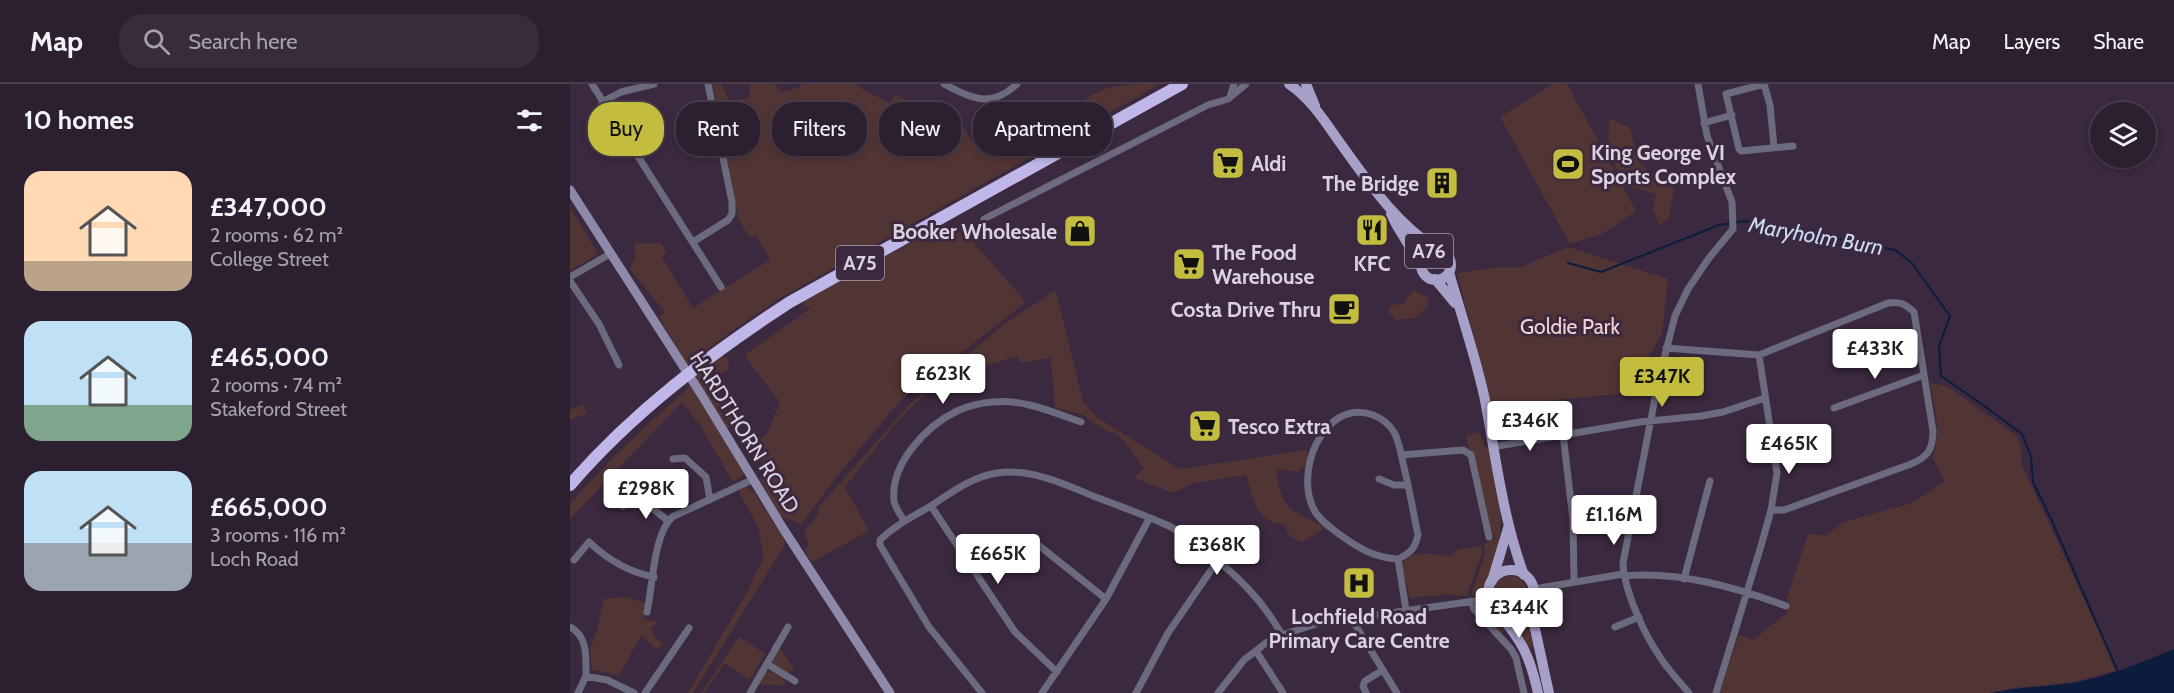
<!DOCTYPE html>
<html lang="en">
<head>
<meta charset="utf-8">
<style>
  body { margin:0; font-family:Cabin,sans-serif; background:#382c3b; color:#f1f3f6; height:100vh; display:flex; flex-direction:column; font-size:22px; white-space:nowrap }
  * { box-sizing:border-box; margin:0 }
  p { font-size:20px; color:#a6a2aa }
  .icon { flex:none; width:33px; height:33px; fill:none; stroke:currentColor; stroke-width:2; stroke-linecap:round; stroke-linejoin:round }
  .map { position:relative; flex:1; overflow:hidden }
  .sheet { display:flex; flex-direction:column; background:#2c1f2f; width:570px }
  .sheet>* { flex:none }
  .banner { position:absolute; left:18px; top:18px; width:570px; height:54px; display:flex; gap:12px }
  .controls { position:absolute; left:1520px; top:18px; display:grid; gap:12px }
  .controls a { display:grid; place-items:center; width:66px; height:66px; border-radius:50%; background:#2c1f2f; box-shadow:0 3px 9px #0003,0 0 0 2px #483d4b; font-size:30px }
  .price { position:absolute; translate:-50% -51px; padding:0 14px; border-radius:6px; background:#fff; color:#222; font-size:20px; line-height:39px; filter:drop-shadow(0 2px 3px #0008) }
  .price::after { content:''; position:absolute; left:50%; top:36px; width:18px; height:14px; margin-left:-9px; background:inherit; clip-path:polygon(0 0,100% 0,50% 100%) }
  .price.selected { background:#c2bd3f; color:#111 }
  ul { padding:0; list-style:none }
  li { display:flex; align-items:center; gap:18px; height:150px; padding:0 24px }
  li span { display:grid; place-items:center; flex:none; width:168px; height:120px; border-radius:18px; color:#555 }
  li>.icon { margin-inline-start:auto }
  span .icon { width:72px; height:72px; fill:#fffc; stroke-width:1 }
  li b { font-size:26px }
  h2 { display:flex; justify-content:space-between; align-items:center; height:72px; padding:0 24px; font-size:26px }
  .chip { padding:0 21px; border-radius:24px; background:#2c1f2f; box-shadow:0 3px 9px #0003,0 0 0 2px #483d4b; font-size:21px; line-height:54px }
  .chip.selected { background:#c2bd3f; color:#111 }
  header { display:flex; align-items:center; gap:36px; box-sizing:border-box; height:84px; padding:0 30px; background:#2c1f2f; border-bottom:2px solid #483d4b }
  header strong { font-size:28px }
  nav { display:flex; gap:33px; margin-inline-start:auto; font-size:21px }
  .search { width:420px; height:54px; background:#382c3b; display:flex; align-items:center; gap:15px; box-sizing:border-box; padding:0 21px; border-radius:24px; color:#a6a2aa; font-size:22px }
  main { display:flex; flex:1; min-height:0 }
  .map>svg:first-child { display:block }
  .green { fill:#513535 }
  .water { fill:#0b1c3d }
  .lines { fill:none; stroke-linecap:round; stroke-linejoin:round }
  .stream { stroke:#0b1c3d; stroke-width:2 }
  .street { stroke:#6c6a7d; stroke-width:7 }
  .secondary { stroke:#8e89a8; stroke-width:9 }
  .primary { stroke:#a7a1c9; stroke-width:10 }
  .highway { stroke:#bfb7e7; stroke-width:12 }
  .labels { text-anchor:middle; dominant-baseline:central; stroke-width:6; stroke-linejoin:round; paint-order:stroke }
  .shield { fill:#3b293f; stroke:#ac9faf; stroke-width:1.5 }
  .shield-label { font-size:20px; font-weight:bold; fill:#dcd1df }
  .poi-label { font-size:21px; font-weight:bold; fill:#dcd1df; stroke:#3b293f; text-anchor:start }
  .park-label { font-size:21px; fill:#f6d3d2; stroke:#3b293f }
  .street-label { font-size:21px; fill:#dcd1df; stroke:#3b293f }
  .water-label { font-size:22px; font-style:italic; fill:#ccdaf4; stroke:#3b293f }
</style>
</head>
<body>
<header>
<strong>Map</strong>
<div class="search"><svg class="icon" aria-label="search" viewBox="0 0 24 24"><circle cx="10" cy="10" r="6"/><path d="M15 15l6 6"/></svg>Search here</div>
<nav><a>Map</a><a>Layers</a><a>Share</a></nav>
</header>
<main>
<section class="sheet">
<h2>10 homes<svg class="icon" aria-label="filters" viewBox="0 0 24 24"><path d="M4 7h16M4 17h16"/><circle cx="9" cy="7" r="2"/><circle cx="15" cy="17" r="2"/></svg></h2>
<ul>
<li><span style="background:linear-gradient(#ffd9b3 75%,#b9a48a 0)"><svg class="icon" aria-label="home" viewBox="0 0 24 24"><path d="M3 11l9-7 9 7M6 9v11h12V9"/></svg></span><div><b>£347,000</b><p>2 rooms · 62 m²</p><p>College Street</p></div></li>
<li><span style="background:linear-gradient(#bfe0f5 70%,#7fa58c 0)"><svg class="icon" aria-label="home" viewBox="0 0 24 24"><path d="M3 11l9-7 9 7M6 9v11h12V9"/></svg></span><div><b>£465,000</b><p>2 rooms · 74 m²</p><p>Stakeford Street</p></div></li>
<li><span style="background:linear-gradient(#bfe0f5 60%,#9aa5b1 0)"><svg class="icon" aria-label="home" viewBox="0 0 24 24"><path d="M3 11l9-7 9 7M6 9v11h12V9"/></svg></span><div><b>£665,000</b><p>3 rooms · 116 m²</p><p>Loch Road</p></div></li>
</ul>
</section>
<div class="map">
<svg width="1604" height="609" viewBox="0 0 1604 609">
  <rect width="100%" height="100%" fill="#3b293f"/>
  <path class="green" d="M 143,0 L 151,0 L 160,18 L 179,14 L 180,0 L 205,0 L 211,8 L 231,3 L 231,0 L 286,0 L 292,5 L 320,19 L 325,10 L 337,17 L 329,37 L 373,57 L 382,39 L 394,44 L 404,61 L 460,38 L 494,15 L 504,23 C 532,0 554,0 590,0 L 212,213 L 159,249 L 117,281 L 89,233 L 95,228 L 60,185 L 65,173 L 65,159 L 91,159 L 97,169 L 92,173 L 123,224 L 200,176 L 186,151 L 179,153 L 168,134 Z
    M 983,0 L 997,0 L 1066,127 L 1032,150 L 1000,160 L 930,33 Z
    M 1040,34 L 1060,44 L 1069,78 L 1092,100 L 1104,104 L 1099,135 L 1089,141 L 1083,125 L 1086,110 L 1057,102 C 1040,75 1036,67 1040,34 Z
    M 0,123 L 27,168 L 25,172 L 0,187 Z
    M 391,144 L 456,218 L 330,317 L 268,391 L 231,440 L 210,432 L 190,395 L 196,383 L 180,361 L 197,350 L 210,318 L 176,274 L 176,270 L 240,225 L 234,222 L 234,215 L 356,151 L 360,159 Z
    M 998,163 L 1098,195 L 1092,251 L 1054,309 L 968,318 L 922,325 L 887,189 L 930,183 L 951,183 Z
    M 844,206 L 858,214 L 858,222 L 845,234 L 826,236 L 818,228 L 821,221 L 833,220 Z
    M 484,207 L 487,211 L 513,318 L 528,334 L 610,385 L 737,366 L 738,378 L 728,388 L 706,385 C 711,425 721,427 755,443 L 732,459 L 720,452 L 714,441 C 685,438 684,415 676,391 L 624,399 L 603,409 L 564,394 L 574,384 L 555,358 L 545,349 L 536,347 L 513,331 L 485,324 L 481,274 L 450,279 L 448,272 C 422,280 394,287 369,300 C 337,319 300,373 275,403 L 299,447 L 242,478 L 234,466 L 239,461 L 234,448 L 249,429 L 248,424 L 340,320 L 434,240 Z
    M 151,270 L 158,275 L 159,284 L 141,301 L 164,337 L 162,344 L 156,344 L 124,291 Z
    M 1360,299 L 1377,302 L 1447,352 L 1451,364 L 1452,381 L 1547,586 L 1504,598 L 1443,604 L 1420,609 L 1150,609 L 1169,551 L 1183,556 L 1216,530 L 1220,519 L 1216,517 L 1238,450 L 1256,451 L 1274,438 L 1342,419 L 1375,397 L 1362,373 C 1373,350 1364,324 1360,299 Z
    M 120,302 L 177,389 L 163,398 L 131,343 L 112,318 L 0,435 L 0,420 C 37,377 78,340 120,302 Z
    M 13,320 L 17,329 L 0,336 L 0,326 Z
    M 909,348 L 915,363 L 918,363 C 931,420 940,448 913,504 L 907,510 L 901,512 L 915,470 L 914,459 L 926,455 L 925,451 L 921,450 L 919,447 L 896,352 Z
    M 176,403 L 184,408 L 215,457 L 213,464 L 123,609 L 118,609 L 179,505 L 184,492 L 194,475 L 188,443 L 170,410 L 169,405 Z
    M 911,462 L 912,469 L 897,511 L 886,512 L 883,510 L 840,514 L 832,481 C 838,464 866,471 881,472 L 889,465 Z
    M922 510a18 18 0 1 1 36 0a18 18 0 1 1-36 0Z
    M 56,513 L 75,519 L 74,535 L 88,538 L 81,544 L 86,555 L 93,560 L 88,566 L 71,552 L 49,591 L 22,586 L 20,564 L 26,550 L 34,515 Z
    M 910,523 C 921,523 929,538 935,546 L 931,550 L 909,526 Z
    M 956,532 L 964,563 L 958,564 L 939,536 L 946,536 Z
    M 169,553 L 195,569 L 180,596 L 155,579 L 134,609 L 131,609 Z
    M 210,564 L 225,586 C 216,591 211,585 203,580 L 203,576 Z
    M 200,587 L 214,595 L 215,602 L 189,600 L 196,588 Z"/>
  <path class="water" d="M 1604,565 L 1604,609 L 1420,609 C 1448,603 1475,603 1503,599 C 1537,593 1572,578 1604,565 Z"/>
  <g class="lines">
    <path class="stream" d="M 998,179 L 1031,188 L 1149,141 L 1175,137 L 1325,166 L 1341,178 L 1380,232 L 1369,262 L 1371,292 L 1413,321 L 1452,350 L 1461,373 L 1463,398 L 1481,435 L 1547,586"/>
    <path class="street" d="M 22,0 L 151,203
      M 374,0 C 401,14 421,25 447,0
      M 660,13 L 664,0
      M 32,18 L 51,8 L 84,0
      M 1134,39 L 1162,31
      M 1204,63 L 1200,21 L 1194,0 L 1156,10 L 1169,65 L 1171,67 L 1223,62
      M 414,135 L 638,21 L 658,15 L 676,0
      M 123,158 L 158,136 L 162,130 L 162,118 L 138,0
      M 0,193 L 40,170
      M 0,197 L 29,240 L 49,281
      M 1096,264 L 1189,271 L 1318,219 C 1330,217 1335,220 1344,228 L 1363,347 C 1363,365 1358,373 1341,380 L 1214,426 L 1201,426
      M 1264,324 L 1354,291
      M 993,350 L 1003,436 L 1004,497
      M 922,363 L 1070,338 L 1131,332 L 1153,328 L 1195,314
      M 831,371 L 893,366 L 901,371 L 919,453
      M 103,375 L 115,374 L 136,393 L 140,416
      M 809,395 L 824,401 L 838,401
      M 53,422 L 61,416 L 85,426 L 98,437
      M 361,422 L 445,548 L 487,588
      M 334,437 C 331,431 325,424 324,417 C 320,380 356,342 387,327 C 398,322 410,319 422,318 C 454,315 482,328 511,338
      M 462,456 L 536,515
      M 828,475 C 805,474 788,464 769,450 C 761,444 752,438 746,429 C 722,393 752,313 803,331 C 811,334 819,340 824,348 C 829,357 831,369 833,379 C 839,403 843,427 848,451 C 845,465 840,469 828,475 L 836,526
      M 4,476 L 19,458 C 38,476 58,488 84,493
      M 1054,492 C 1109,487 1165,503 1216,522
      M 1114,495 L 1140,397
      M 964,505 L 1053,490
      M 902,517 L 904,525 L 941,565 L 946,574 L 954,609
      M 77,528 C 83,501 83,452 102,433 L 184,395
      M 781,534 L 827,609
      M 0,543 C 18,552 16,574 16,592
      M 1045,543 L 1069,533
      M 686,567 L 713,609
      M 197,580 L 225,597
      M 8,609 L 16,592 L 37,596 L 64,609
      M 75,609 L 119,544
      M 180,609 L 218,543
      M 412,609 L 359,543 L 310,461 L 310,456 C 324,442 342,433 359,423 C 381,409 401,393 427,389 C 460,384 494,400 523,412 C 549,422 575,431 599,442 C 613,449 625,459 637,468 C 668,492 693,517 712,551
      M 472,609 L 536,515 L 579,435
      M 566,609 L 598,549 L 648,476
      M 648,609 L 674,576 L 696,559 L 712,551 L 749,539 L 919,515
      M 796,609 L 793,602 L 795,597 L 813,586
      M 1119,609 C 1109,597 1098,586 1090,573 C 1074,550 1054,506 1053,479 L 1089,294 L 1105,232 L 1118,205 L 1139,174 L 1163,145 L 1162,118 L 1137,52 L 1128,0
      M 1146,609 L 1191,462 L 1201,426 L 1207,389 L 1189,271"/>
    <path class="secondary" d="M 0,106 L 131,310 L 214,446 L 320,609"/>
    <path class="primary" d="M 719,0 C 740,14 754,36 768,56 C 797,96 825,139 868,166
      M 736,0 L 745,22
      M 821,130 L 827,142 L 851,181
      M851 181a15 15 0 1 1 30 0a15 15 0 1 1-30 0Z
      M 879,188 C 891,231 906,273 915,316 C 926,374 933,435 954,491
      M 865,195 L 885,219
      M918 509a23 23 0 1 1 46 0a23 23 0 1 1-46 0Z
      M 922,497 L 939,441
      M 962,519 L 962,531 L 979,609
      M 929,530 C 953,558 960,573 968,609"/>
    <path class="highway" d="M 0,401 C 63,328 140,270 220,218 L 612,0"/>
  </g>
  <defs>
    <g id="supermarket-square" transform="scale(1.725)"><rect x="-9" y="-9" width="18" height="18" rx="4" fill="#c2bd3f" stroke="#3b293f"/><path d="M-6-5.5h2.5l.6 2H6L4.5 2H-2.5L-4.4-4H-6ZM-1.5 3.2a1.3 1.3 0 1 0 .1 0ZM3 3.2a1.3 1.3 0 1 0 .1 0Z" fill="#111"/></g>
    <g id="stadium-square" transform="scale(1.725)"><rect x="-9" y="-9" width="18" height="18" rx="4" fill="#c2bd3f" stroke="#3b293f"/><path d="M0-5a6.5 5 0 1 0 0 10a6.5 5 0 1 0 0-10ZM-3.5-1.8h7v3.6h-7Z" fill="#111"/></g>
    <g id="building-square" transform="scale(1.725)"><rect x="-9" y="-9" width="18" height="18" rx="4" fill="#c2bd3f" stroke="#3b293f"/><path d="M-4-6H4V6H1V3H-1V6H-4ZM-2.5-4.3h1.7v1.8h-1.7ZM.8-4.3h1.7v1.8H.8ZM-2.5-1h1.7V.8h-1.7ZM.8-1h1.7V.8H.8Z" fill="#111"/></g>
    <g id="restaurant-square" transform="scale(1.725)"><rect x="-9" y="-9" width="18" height="18" rx="4" fill="#c2bd3f" stroke="#3b293f"/><path d="M-5-6h1v4h1v-4h1v4h1v-4h1v5L-1.5 .5V6h-2V.5L-5-1ZM5-6V6H3V1.5H1.5Q1.5-4 5-6Z" fill="#111"/></g>
    <g id="shop-square" transform="scale(1.725)"><rect x="-9" y="-9" width="18" height="18" rx="4" fill="#c2bd3f" stroke="#3b293f"/><path d="M-5-2.5h2.3a2.7 3.5 0 0 1 5.4 0H5L5.5 6h-11ZM-1.5-2.5h3a1.5 2.3 0 0 0-3 0Z" fill="#111"/></g>
    <g id="cafe-square" transform="scale(1.725)"><rect x="-9" y="-9" width="18" height="18" rx="4" fill="#c2bd3f" stroke="#3b293f"/><path d="M-5.5-4.5H6V0H3Q3 3.5 0 3.5H-2.5Q-5.5 3.5-5.5 0ZM3-3.2v2h1.7v-2ZM-6 4.5H4V6H-6Z" fill="#111"/></g>
    <g id="hospital-square" transform="scale(1.725)"><rect x="-9" y="-9" width="18" height="18" rx="4" fill="#c2bd3f" stroke="#3b293f"/><path d="M-5-5h3v3.5h4V-5h3V5h-3V1.5h-4V5h-3Z" fill="#111"/></g>
  </defs>
  <g fill-rule="evenodd">
    <use href="#supermarket-square" x="658" y="79"/>
    <use href="#stadium-square" x="998" y="80"/>
    <use href="#building-square" x="872" y="99"/>
    <use href="#restaurant-square" x="802" y="146"/>
    <use href="#shop-square" x="510" y="147"/>
    <use href="#supermarket-square" x="619" y="180"/>
    <use href="#cafe-square" x="774" y="225"/>
    <use href="#supermarket-square" x="635" y="342"/>
    <use href="#hospital-square" x="789" y="499"/>
  </g>
  <g class="labels">
    <g class="shield">
      <rect x="835" y="150" width="48" height="34" rx="4.5"/>
      <rect x="266" y="162" width="48" height="34" rx="4.5"/>
    </g>
    <g class="shield-label">
      <text x="859" y="167">A76</text>
      <text x="290" y="179">A75</text>
    </g>
    <g class="poi-label">
      <text x="1021" y="68">King George VI<tspan x="1021" dy="24">Sports Complex</tspan></text>
      <text x="681" y="79">Aldi</text>
      <text x="849" y="99" text-anchor="end">The Bridge</text>
      <text x="487" y="147" text-anchor="end">Booker Wholesale</text>
      <text x="642" y="168">The Food<tspan x="642" dy="24">Warehouse</tspan></text>
      <text x="802" y="179" text-anchor="middle">KFC</text>
      <text x="751" y="225" text-anchor="end">Costa Drive Thru</text>
      <text x="658" y="342">Tesco Extra</text>
      <text x="789" y="532" text-anchor="middle">Lochfield Road<tspan x="789" dy="24">Primary Care Centre</tspan></text>
    </g>
    <g class="park-label">
      <text x="1000" y="242">Goldie Park</text>
    </g>
    <g class="street-label">
      <text transform="translate(175 348) rotate(58)">HARDTHORN ROAD</text>
    </g>
    <g class="water-label">
      <text transform="translate(1246 152) rotate(10)">Maryholm Burn</text>
    </g>
  </g>
</svg>
<div class="controls">
<a><svg class="icon" aria-label="layers" viewBox="0 0 24 24"><path d="M12 4l9 5-9 5-9-5zM3 14l9 5 9-5"/></svg></a>
</div>
<b class="price" style="left:1305px;top:296px">£433K</b>
<b class="price" style="left:373px;top:321px">£623K</b>
<b class="price selected" style="left:1092px;top:324px">£347K</b>
<b class="price" style="left:960px;top:368px">£346K</b>
<b class="price" style="left:1219px;top:391px">£465K</b>
<b class="price" style="left:76px;top:436px">£298K</b>
<b class="price" style="left:1044px;top:462px">£1.16M</b>
<b class="price" style="left:647px;top:492px">£368K</b>
<b class="price" style="left:428px;top:501px">£665K</b>
<b class="price" style="left:949px;top:555px">£344K</b>
<div class="banner">
<a class="chip selected">Buy</a>
<a class="chip">Rent</a>
<a class="chip">Filters</a>
<a class="chip">New</a>
<a class="chip">Apartment</a>
</div>
</div>
</main>
</body>
</html>
